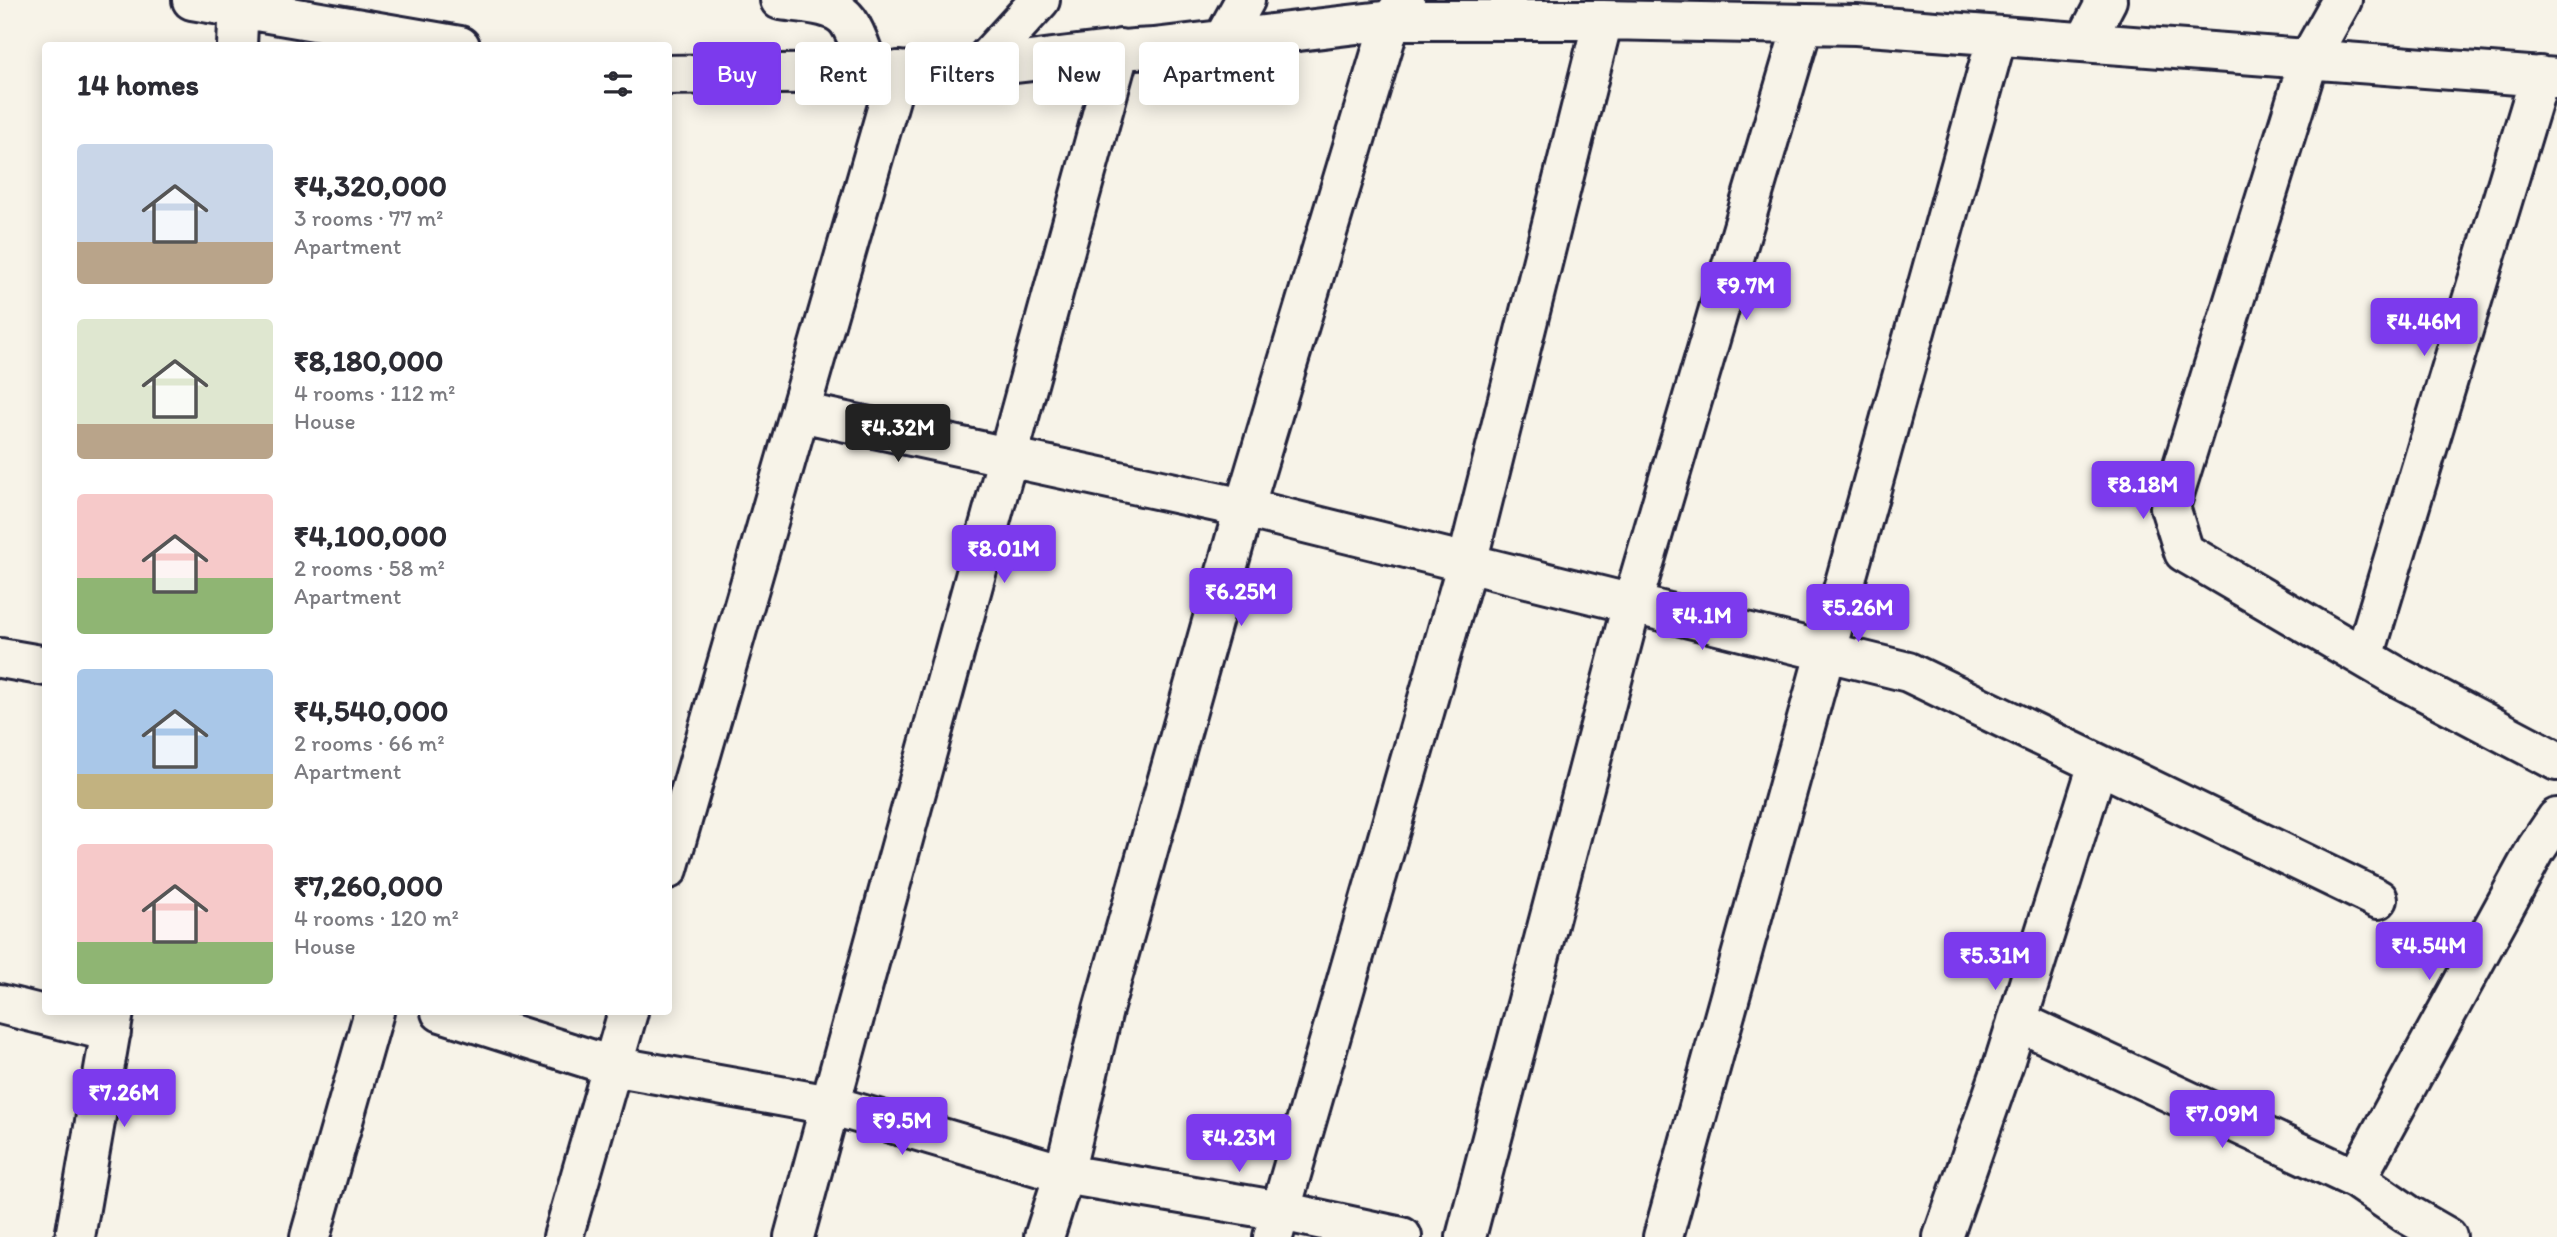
<!DOCTYPE html>
<html lang="en">
<head>
<meta charset="utf-8">
<style>
  body { margin:0; font-family:Itim,sans-serif; background:#f7f7f7; color:#2b2b33; height:100vh; display:flex; flex-direction:column; font-size:26px; white-space:nowrap }
  * { box-sizing:border-box; margin:0 }
  p { font-size:23px; color:#7c7c81 }
  .icon { flex:none; width:38px; height:38px; fill:none; stroke:currentColor; stroke-width:2; stroke-linecap:round; stroke-linejoin:round }
  .map { position:relative; flex:1; overflow:hidden }
  .sheet { position:absolute; left:42px; top:42px; width:630px; height:973px; display:flex; flex-direction:column; background:#fff; border-radius:7px; box-shadow:0 4px 18px #0003 }
  .sheet>* { flex:none }
  .top-card { position:absolute; left:693px; top:42px; width:665px; height:63px; display:flex; gap:14px }
  .price { position:absolute; translate:-50% -60px; padding:0 16px; border-radius:7px; background:#7c3aed; color:#fff; font-size:23px; line-height:46px; filter:drop-shadow(0 2px 4px #0008) }
  .price::after { content:''; position:absolute; left:50%; top:42px; width:21px; height:16px; margin-left:-10px; background:inherit; clip-path:polygon(0 0,100% 0,50% 100%) }
  .price.active { background:#222; color:#fff }
  ul { padding:0; list-style:none }
  li { display:flex; align-items:center; gap:21px; height:175px; padding:0 35px }
  li span { display:grid; place-items:center; flex:none; width:196px; height:140px; border-radius:7px; color:#555 }
  li>.icon { margin-inline-start:auto }
  span .icon { width:84px; height:84px; fill:#fffc; stroke-width:1 }
  li b { font-size:30px }
  h2 { display:flex; justify-content:space-between; align-items:center; height:84px; padding:0 35px; font-size:30px }
  .chip { padding:0 24px; border-radius:7px; background:#fff; box-shadow:0 4px 18px #0003; font-size:24px; line-height:63px }
  .chip.active { background:#7c3aed; color:#fff }
  .map>svg:first-child { display:block }
  .lines { fill:none; stroke-linecap:round; stroke-linejoin:round }
  .street-casing { stroke:#22223b; stroke-width:44 }
  .street { stroke:#f7f3e8; stroke-width:38 }
</style>
</head>
<body>
<div class="map">
<svg width="2557" height="1237" viewBox="0 0 2557 1237">
  <rect width="100%" height="100%" fill="#f7f3e8"/>
  <filter id="ink" filterUnits="userSpaceOnUse"><feTurbulence type="fractalNoise" baseFrequency=".0143" numOctaves="2"/><feDisplacementMap in="SourceGraphic" scale="14" xChannelSelector="R" yChannelSelector="G"/><feConvolveMatrix kernelMatrix="1 2 1 2 8 2 1 2 1" color-interpolation-filters="sRGB"/></filter>
  <g filter="url(#ink)">
    <g class="lines">
      <g class="street-casing">
        <path id="street" d="M 192,0 L 460,46
          M 780,0 C 800,3 835,3 848,21 C 858,35 863,56 870,71
          M 2342,0 L 2309,59 L 2170,507 L 2184,552 L 2396,676 L 2557,761
          M 1223,40 L 1245,0
          M 2085,42 L 2107,0
          M 237,46 L 239,0
          M 979,67 L 1040,0
          M 668,75 C 771,73 876,76 978,67 C 1037,62 1095,50 1154,48 L 1391,20 L 1603,20 L 1856,25 L 2557,78
          M 800,412 L 1244,508 L 1908,672 L 2378,899
          M 2364,657 L 2540,76
          M 0,658 L 46,666
          M 668,869 L 898,71
          M 0,1004 L 111,1032
          M 441,1012 L 612,1066 L 830,1105 L 1120,49
          M 2017,1021 L 2356,1179 L 2407,1214 L 2447,1237
          M 2356,1179 L 2536,849 L 2557,818
          M 75,1237 L 114,1012
          M 310,1237 L 374,1012
          M 563,1237 L 628,1012
          M 794,1237 L 830,1105 L 1064,1174 L 1281,1211 L 1402,1237
          M 1044,1237 L 1064,1174 L 1103,1010 L 1244,508 L 1391,20 L 1405,1
          M 1273,1237 L 1467,563 L 1603,20
          M 1466,1237 L 1632,604 L 1803,24
          M 1663,1237 L 1997,36
          M 1943,1237 L 2004,1063 L 2098,764"/>
      </g>
      <use href="#street" class="street"/>
    </g>
  </g>
</svg>
<b class="price" style="left:1746px;top:322px">₹9.7M</b>
<b class="price" style="left:2424px;top:358px">₹4.46M</b>
<b class="price active" style="left:898px;top:464px">₹4.32M</b>
<b class="price" style="left:2143px;top:521px">₹8.18M</b>
<b class="price" style="left:1004px;top:585px">₹8.01M</b>
<b class="price" style="left:1241px;top:628px">₹6.25M</b>
<b class="price" style="left:1858px;top:644px">₹5.26M</b>
<b class="price" style="left:1702px;top:652px">₹4.1M</b>
<b class="price" style="left:2429px;top:982px">₹4.54M</b>
<b class="price" style="left:1995px;top:992px">₹5.31M</b>
<b class="price" style="left:124px;top:1129px">₹7.26M</b>
<b class="price" style="left:2222px;top:1150px">₹7.09M</b>
<b class="price" style="left:902px;top:1157px">₹9.5M</b>
<b class="price" style="left:1239px;top:1174px">₹4.23M</b>
<div class="top-card">
<a class="chip active">Buy</a>
<a class="chip">Rent</a>
<a class="chip">Filters</a>
<a class="chip">New</a>
<a class="chip">Apartment</a>
</div>
<section class="sheet">
<h2>14 homes<svg class="icon" aria-label="filters" viewBox="0 0 24 24"><path d="M4 7h16M4 17h16"/><circle cx="9" cy="7" r="2"/><circle cx="15" cy="17" r="2"/></svg></h2>
<ul>
<li><span style="background:linear-gradient(#c9d6e8 70%,#b9a48a 0)"><svg class="icon" aria-label="home" viewBox="0 0 24 24"><path d="M3 11l9-7 9 7M6 9v11h12V9"/></svg></span><div><b>₹4,320,000</b><p>3 rooms · 77 m²</p><p>Apartment</p></div></li>
<li><span style="background:linear-gradient(#dfe7d0 75%,#b9a48a 0)"><svg class="icon" aria-label="home" viewBox="0 0 24 24"><path d="M3 11l9-7 9 7M6 9v11h12V9"/></svg></span><div><b>₹8,180,000</b><p>4 rooms · 112 m²</p><p>House</p></div></li>
<li><span style="background:linear-gradient(#f6c9c9 60%,#8fb573 0)"><svg class="icon" aria-label="home" viewBox="0 0 24 24"><path d="M3 11l9-7 9 7M6 9v11h12V9"/></svg></span><div><b>₹4,100,000</b><p>2 rooms · 58 m²</p><p>Apartment</p></div></li>
<li><span style="background:linear-gradient(#a9c7e8 75%,#c2b280 0)"><svg class="icon" aria-label="home" viewBox="0 0 24 24"><path d="M3 11l9-7 9 7M6 9v11h12V9"/></svg></span><div><b>₹4,540,000</b><p>2 rooms · 66 m²</p><p>Apartment</p></div></li>
<li><span style="background:linear-gradient(#f6c9c9 70%,#8fb573 0)"><svg class="icon" aria-label="home" viewBox="0 0 24 24"><path d="M3 11l9-7 9 7M6 9v11h12V9"/></svg></span><div><b>₹7,260,000</b><p>4 rooms · 120 m²</p><p>House</p></div></li>
</ul>
</section>
</div>
</body>
</html>
